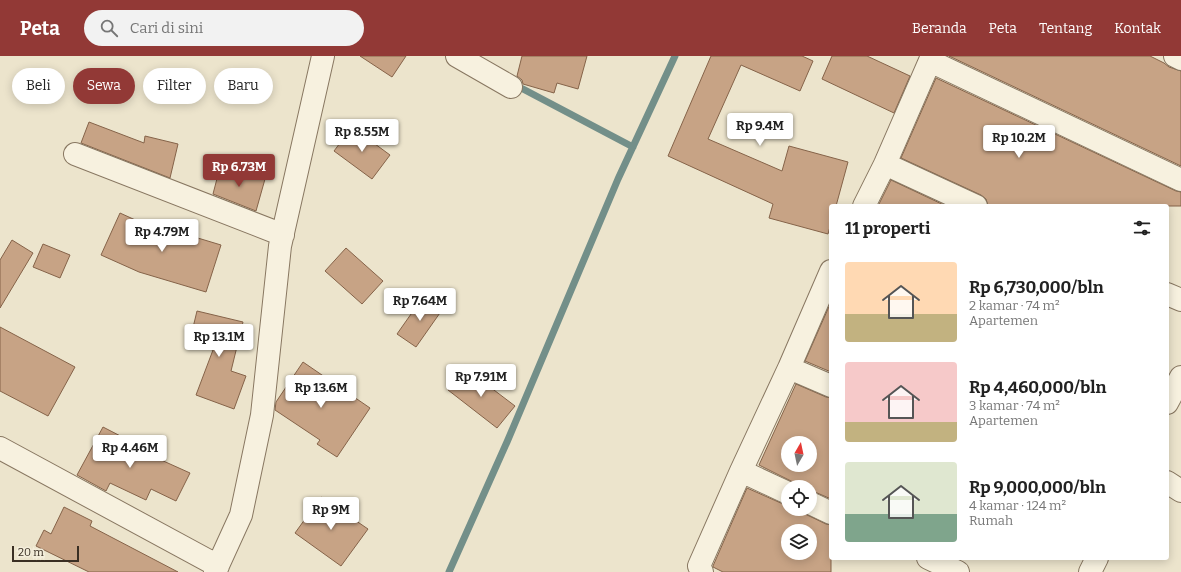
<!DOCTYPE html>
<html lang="id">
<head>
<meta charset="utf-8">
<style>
  body { margin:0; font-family:Bitter,serif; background:#f2f2f2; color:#222; height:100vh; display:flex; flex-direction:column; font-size:15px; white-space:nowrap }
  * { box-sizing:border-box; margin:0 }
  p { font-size:13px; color:#767676 }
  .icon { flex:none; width:22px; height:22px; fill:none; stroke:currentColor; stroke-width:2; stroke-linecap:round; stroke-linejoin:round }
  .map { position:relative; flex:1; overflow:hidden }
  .sheet { position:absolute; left:829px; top:148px; width:340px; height:356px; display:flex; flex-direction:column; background:#fff; border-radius:4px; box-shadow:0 2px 10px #0003 }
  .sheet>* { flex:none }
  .guide { position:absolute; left:12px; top:12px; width:380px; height:36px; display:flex; gap:8px }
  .needle { width:26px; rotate:9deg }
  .tools { position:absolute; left:781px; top:380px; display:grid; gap:8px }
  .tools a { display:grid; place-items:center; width:36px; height:36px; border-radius:50%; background:#fff; box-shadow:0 2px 10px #0003; font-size:20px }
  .scale { position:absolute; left:12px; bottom:10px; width:67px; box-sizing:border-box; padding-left:4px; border:2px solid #3a2f23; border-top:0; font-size:11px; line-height:14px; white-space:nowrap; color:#3a2f23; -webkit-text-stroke:3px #f4eedb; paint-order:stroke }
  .price { position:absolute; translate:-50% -34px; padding:0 9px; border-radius:4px; background:#fff; color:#222; font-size:13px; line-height:26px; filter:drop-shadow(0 1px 2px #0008) }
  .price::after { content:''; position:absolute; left:50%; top:24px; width:12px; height:9px; margin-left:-6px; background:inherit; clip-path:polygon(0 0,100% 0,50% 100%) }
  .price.selected { background:#923936; color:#fff }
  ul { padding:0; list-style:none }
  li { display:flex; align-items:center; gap:12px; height:100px; padding:0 16px }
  li span { display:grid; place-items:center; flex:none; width:112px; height:80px; border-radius:4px; color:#555 }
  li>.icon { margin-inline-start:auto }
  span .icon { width:48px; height:48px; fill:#fffc; stroke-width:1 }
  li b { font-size:17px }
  h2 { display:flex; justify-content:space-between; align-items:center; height:48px; padding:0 16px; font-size:17px }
  .chip { padding:0 14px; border-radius:18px; background:#fff; box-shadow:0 2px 10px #0003; font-size:14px; line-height:36px }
  .chip.selected { background:#923936; color:#fff }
  header { display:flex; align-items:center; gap:24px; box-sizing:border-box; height:56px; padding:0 20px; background:#923936; color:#fff }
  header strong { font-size:19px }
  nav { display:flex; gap:22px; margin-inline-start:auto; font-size:14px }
  .search { width:280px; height:36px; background:#f2f2f2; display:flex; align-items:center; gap:10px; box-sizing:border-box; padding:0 14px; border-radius:22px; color:#767676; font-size:15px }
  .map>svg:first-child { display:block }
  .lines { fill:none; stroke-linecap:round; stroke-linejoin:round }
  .stream { stroke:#738f89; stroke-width:7 }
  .building { fill:#c7a385; stroke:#856349; fill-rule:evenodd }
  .minor-casing { stroke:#887761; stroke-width:24 }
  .minor { stroke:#f7f1df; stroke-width:22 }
</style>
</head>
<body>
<header>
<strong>Peta</strong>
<div class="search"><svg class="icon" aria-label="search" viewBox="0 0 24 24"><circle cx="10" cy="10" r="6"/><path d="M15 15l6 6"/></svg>Cari di sini</div>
<nav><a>Beranda</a><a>Peta</a><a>Tentang</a><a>Kontak</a></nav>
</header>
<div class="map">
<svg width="1181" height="516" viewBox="0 0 1181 516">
  <rect width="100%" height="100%" fill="#ece4cc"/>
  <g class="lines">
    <path class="stream" d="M 523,33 L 633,91
      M 449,516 L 507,386 L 618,123 L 675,0"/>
  </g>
  <path class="building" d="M 360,0 L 406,0 L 392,21 Z
    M 522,0 L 587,0 L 578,33 L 557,27 L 554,37 L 523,28 L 522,24 L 517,20 Z
    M 711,0 L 802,0 L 813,5 L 800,35 L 741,9 L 708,83 L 782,115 L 789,90 L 848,106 L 836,150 L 831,150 L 831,167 L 828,178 L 769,162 L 773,148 L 668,100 Z
    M 832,0 L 867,0 L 910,20 L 894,57 L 822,23 Z
    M 949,0 L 1150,0 L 1164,7 L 1169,11 L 1181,15 L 1181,110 Z
    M 936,22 L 1176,135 L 1181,136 L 1181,150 L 988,150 L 986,143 L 981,139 L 901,102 Z
    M 89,66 L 144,87 L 145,80 L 178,88 L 170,122 L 81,87 Z
    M 352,71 L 390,99 L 372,123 L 334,95 Z
    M 220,111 L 265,123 L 256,155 L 213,138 Z
    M 891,124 L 946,150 L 878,150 Z
    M 120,157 L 166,178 L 168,173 L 221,189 L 206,236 L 139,216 L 101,199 Z
    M 12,184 L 33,197 L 0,252 L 0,204 Z
    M 43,188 L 70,199 L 60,222 L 33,211 Z
    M 346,192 L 383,225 L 362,248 L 325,215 Z
    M 423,241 L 442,254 L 416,291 L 397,278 Z
    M 831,246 L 831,316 L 805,305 Z
    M 197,255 L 243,266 L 231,315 L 246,320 L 234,353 L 196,339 L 213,294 L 189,288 Z
    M 0,271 L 75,311 L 48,360 L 0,335 Z
    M 303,306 L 370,352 L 337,401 L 317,388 L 320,384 L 275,354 L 276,346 Z
    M 465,312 L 515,350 L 497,372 L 448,334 Z
    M 796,328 L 826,341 L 831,342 L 831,443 L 815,436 L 810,435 L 810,431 L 799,431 L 793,426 L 759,409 ZM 788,387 L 810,387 L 810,409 L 788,409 Z
    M 103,371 L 132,386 L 130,390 L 190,417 L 176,445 L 151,433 L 146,444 L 110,427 L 106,435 L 77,419 Z
    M 747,432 L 783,448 L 788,449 L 788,453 L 799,453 L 805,458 L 826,468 L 831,469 L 831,516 L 723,516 L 713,511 L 713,510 ZM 788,475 L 810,475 L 810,497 L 788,497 Z
    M 321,441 L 368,473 L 341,510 L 295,477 Z
    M 64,451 L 92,465 L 90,470 L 178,516 L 89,516 L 36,490 L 44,474 L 51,478 Z"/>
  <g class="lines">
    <g class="minor-casing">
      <path id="minor" d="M 457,0 L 511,31
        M 1175,0 L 1181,3
        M 930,5 L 1181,124
        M 75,98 L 283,179
        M 885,108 L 976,150
        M 864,150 L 885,108 L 932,0
        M 1167,238 L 1181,244
        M 789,312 L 831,330
        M 1167,347 L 1181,321
        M 0,392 L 218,510
        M 741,415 L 788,437
        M 1167,426 L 1181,435
        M 810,447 L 831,457
        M 928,502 L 958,516
        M 215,516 L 241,459 L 262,359 L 280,190 L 323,0
        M 702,516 L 699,510 L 741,415 L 789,312 L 831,215
        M 1090,516 L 1097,502"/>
    </g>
    <use href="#minor" class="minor"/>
  </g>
</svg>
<div class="tools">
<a><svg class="needle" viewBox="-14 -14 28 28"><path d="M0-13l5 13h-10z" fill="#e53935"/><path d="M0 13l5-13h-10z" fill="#767676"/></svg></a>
<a><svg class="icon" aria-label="locate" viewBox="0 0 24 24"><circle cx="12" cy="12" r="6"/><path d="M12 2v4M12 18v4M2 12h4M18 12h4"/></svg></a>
<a><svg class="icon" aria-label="layers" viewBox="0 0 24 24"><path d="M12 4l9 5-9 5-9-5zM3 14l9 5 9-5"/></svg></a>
</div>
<div class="scale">20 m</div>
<b class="price" style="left:760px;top:91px">Rp 9.4M</b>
<b class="price" style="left:362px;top:97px">Rp 8.55M</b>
<b class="price" style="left:1019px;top:103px">Rp 10.2M</b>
<b class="price selected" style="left:239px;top:132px">Rp 6.73M</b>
<b class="price" style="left:162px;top:197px">Rp 4.79M</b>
<b class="price" style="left:420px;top:266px">Rp 7.64M</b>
<b class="price" style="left:219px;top:302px">Rp 13.1M</b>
<b class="price" style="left:481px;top:342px">Rp 7.91M</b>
<b class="price" style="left:321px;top:353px">Rp 13.6M</b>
<b class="price" style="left:130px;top:413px">Rp 4.46M</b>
<b class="price" style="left:331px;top:475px">Rp 9M</b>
<div class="guide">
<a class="chip">Beli</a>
<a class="chip selected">Sewa</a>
<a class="chip">Filter</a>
<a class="chip">Baru</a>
</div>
<section class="sheet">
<h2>11 properti<svg class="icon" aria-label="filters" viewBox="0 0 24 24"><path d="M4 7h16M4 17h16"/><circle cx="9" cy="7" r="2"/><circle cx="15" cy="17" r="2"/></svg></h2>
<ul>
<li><span style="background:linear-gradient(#ffd9b3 65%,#c2b280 0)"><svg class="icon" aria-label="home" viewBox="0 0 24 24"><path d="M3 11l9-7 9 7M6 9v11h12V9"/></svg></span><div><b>Rp 6,730,000/bln</b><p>2 kamar · 74 m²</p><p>Apartemen</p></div></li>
<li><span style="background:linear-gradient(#f6c9c9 75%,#c2b280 0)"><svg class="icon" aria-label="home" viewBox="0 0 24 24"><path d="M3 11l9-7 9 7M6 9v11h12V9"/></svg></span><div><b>Rp 4,460,000/bln</b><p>3 kamar · 74 m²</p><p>Apartemen</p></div></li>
<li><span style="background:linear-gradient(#dfe7d0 65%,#7fa58c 0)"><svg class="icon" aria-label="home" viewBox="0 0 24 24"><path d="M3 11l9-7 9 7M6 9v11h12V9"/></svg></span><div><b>Rp 9,000,000/bln</b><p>4 kamar · 124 m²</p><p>Rumah</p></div></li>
</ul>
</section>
</div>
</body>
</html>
